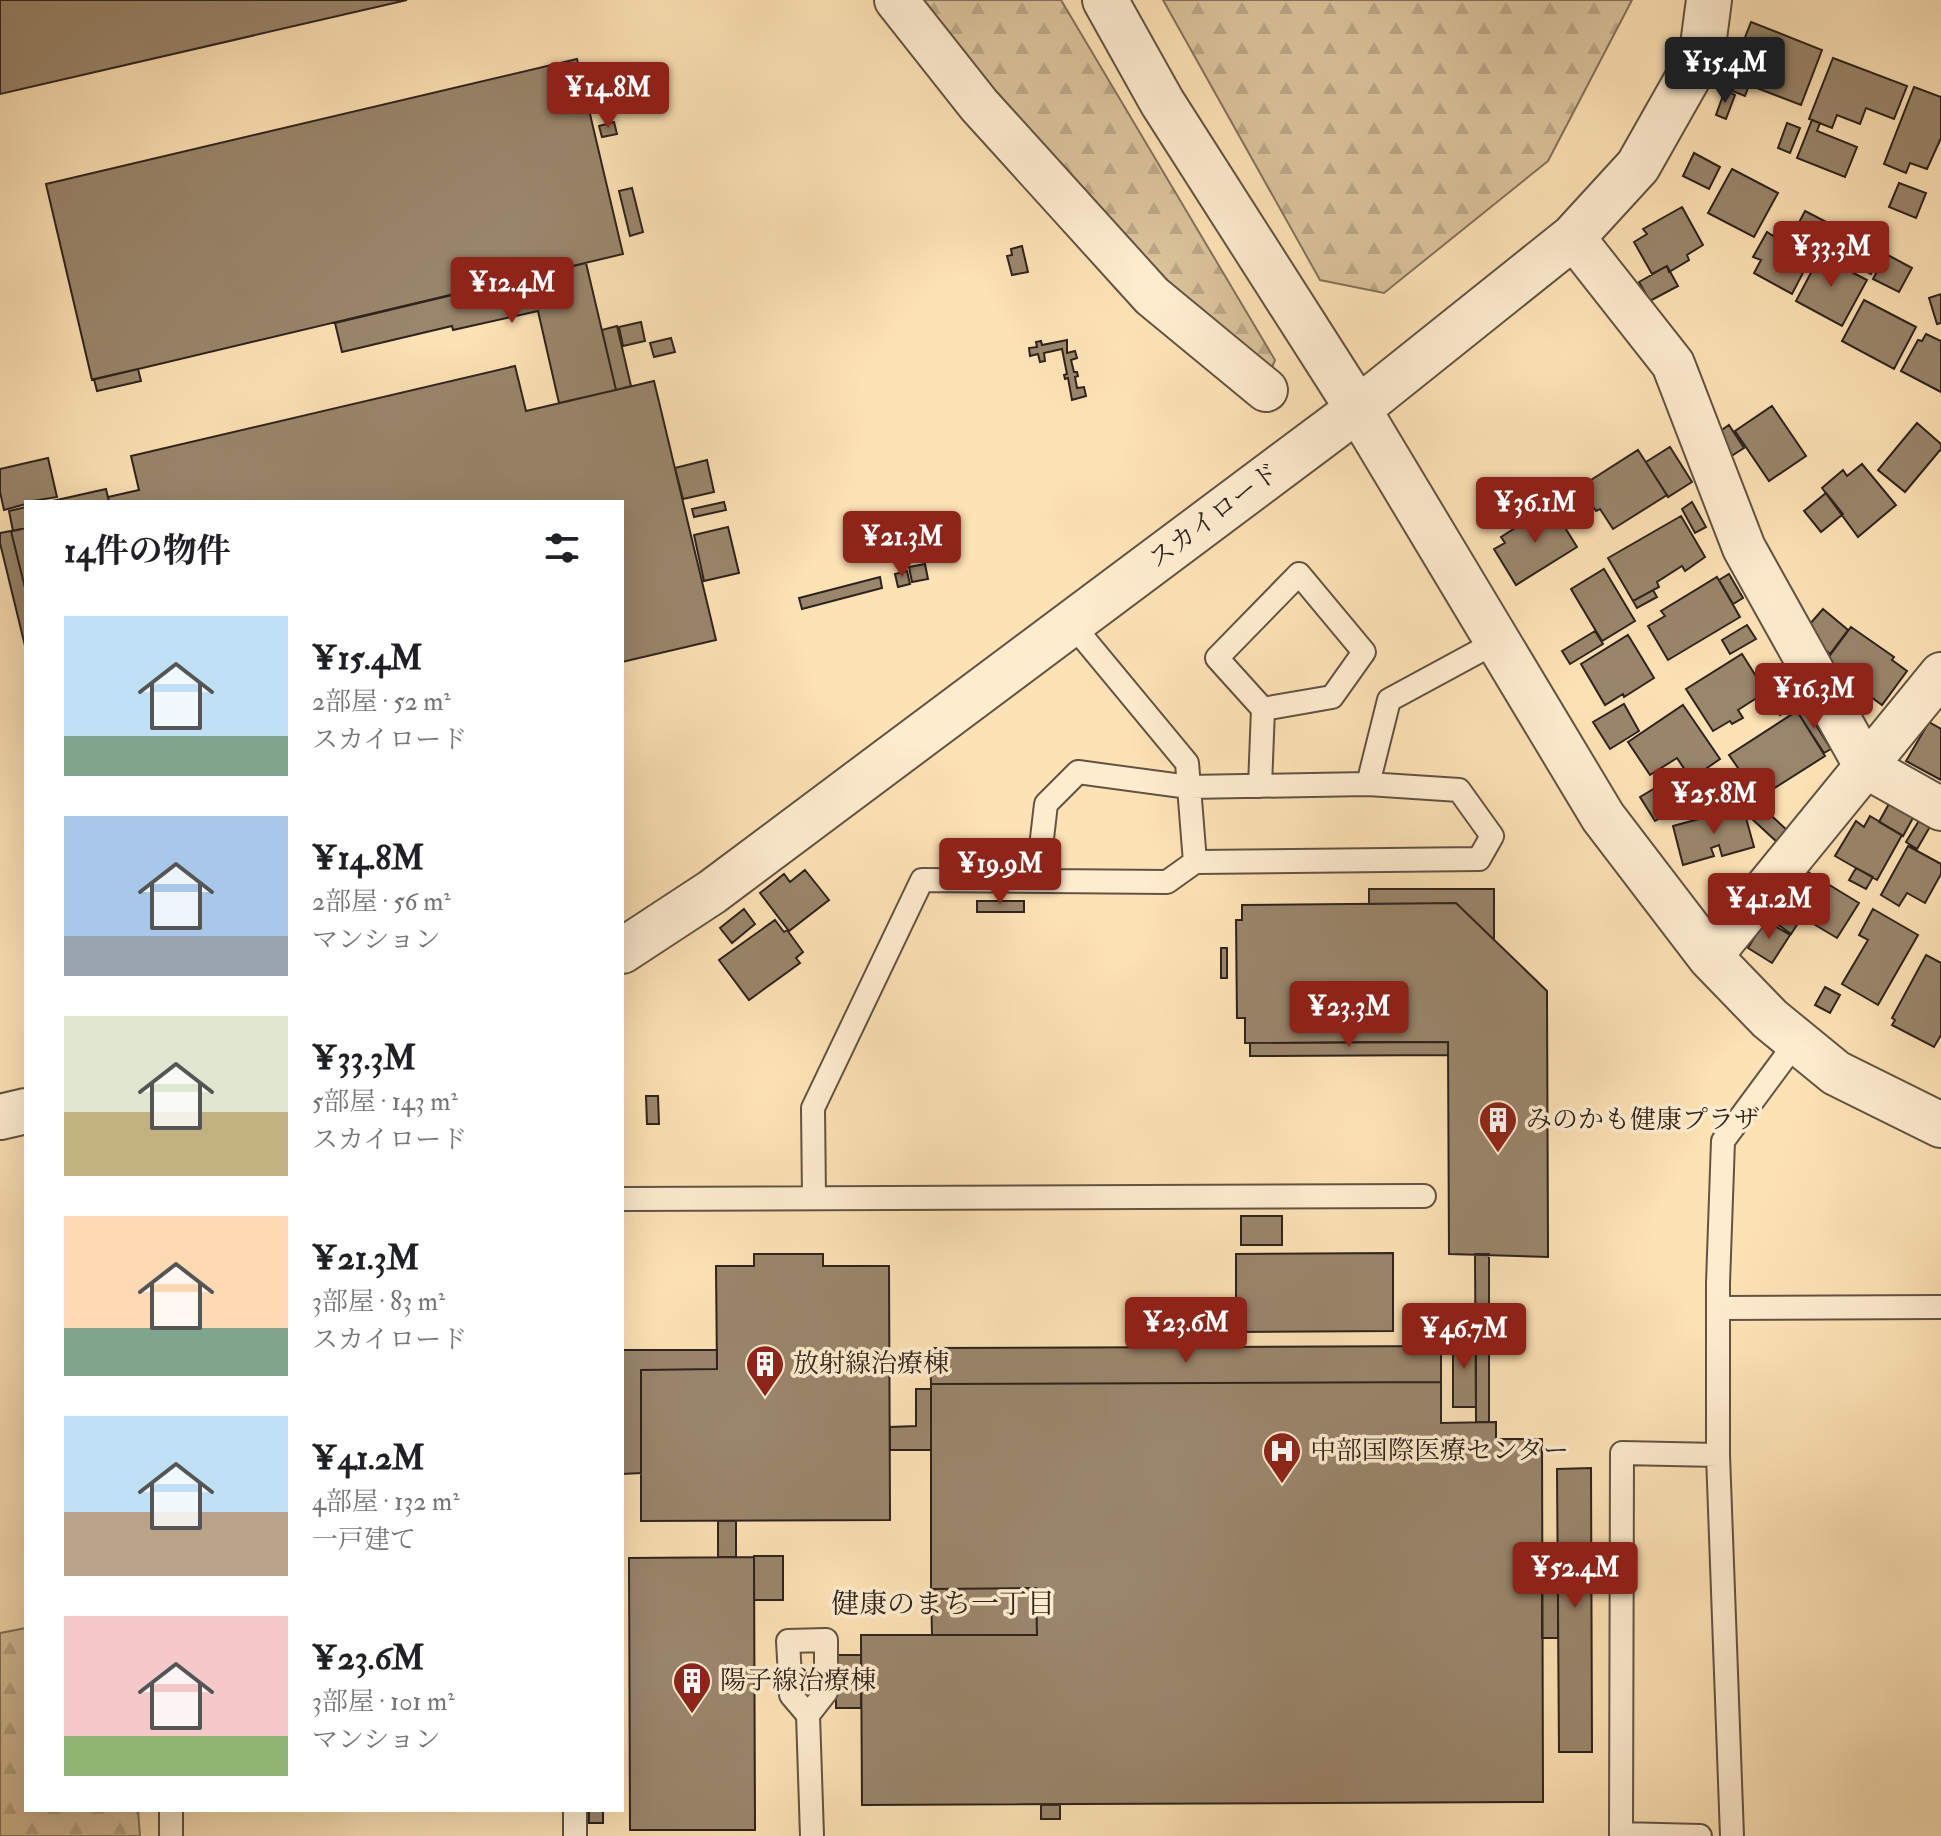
<!DOCTYPE html>
<html lang="ja">
<head>
<meta charset="utf-8">
<style>
  body { margin:0; font-family:"IM FELL Double Pica","Noto Serif JP",serif; background:#f6f6f6; color:#202124; height:100vh; display:flex; flex-direction:column; font-size:30px; white-space:nowrap }
  * { box-sizing:border-box; margin:0 }
  p { font-size:26px; color:#757577 }
  .icon { flex:none; width:44px; height:44px; fill:none; stroke:currentColor; stroke-width:2; stroke-linecap:round; stroke-linejoin:round }
  .map { position:relative; flex:1; overflow:hidden }
  .side { position:absolute; left:24px; top:500px; width:600px; height:1312px; display:flex; flex-direction:column; background:#fff; border-radius:0px; box-shadow:0 8px 32px #0002 }
  .side>* { flex:none }
  .price { position:absolute; translate:-50% -68px; padding:0 18px; border-radius:8px; background:#8f2418; color:#fff; font-size:26px; line-height:52px; filter:drop-shadow(0 2px 4px #0008) }
  .price::after { content:''; position:absolute; left:50%; top:48px; width:24px; height:18px; margin-left:-12px; background:inherit; clip-path:polygon(0 0,100% 0,50% 100%) }
  .price.selected { background:#222; color:#fff }
  ul { padding:0; list-style:none }
  li { display:flex; align-items:center; gap:24px; height:200px; padding:0 40px }
  li span { display:grid; place-items:center; flex:none; width:224px; height:160px; border-radius:0px; color:#555 }
  li>.icon { margin-inline-start:auto }
  span .icon { width:96px; height:96px; fill:#fffc; stroke-width:1 }
  li b { font-size:34px }
  h2 { display:flex; justify-content:space-between; align-items:center; height:96px; padding:0 40px; font-size:34px }
  .map>svg:first-child { display:block }
  .forest { fill:url(#forest-firs); stroke:#84725c; stroke-width:2 }
  .building { fill:#9a866c; stroke:#2e231d; stroke-width:2 }
  .lines { fill:none; stroke-linecap:round; stroke-linejoin:round }
  .service-casing { stroke:#625343; stroke-width:26 }
  .minor-casing { stroke:#625343; stroke-width:46 }
  .tertiary-casing { stroke:#625343; stroke-width:48 }
  .service { stroke:#feeccf; stroke-width:22 }
  .minor { stroke:#feeccf; stroke-width:42 }
  .tertiary { stroke:#feeccf; stroke-width:44 }
  .labels { text-anchor:middle; dominant-baseline:central; stroke-width:7; stroke-linejoin:round; paint-order:stroke }
  .street-label { font-size:26px; fill:#2e231d; stroke:#feeccf }
  .poi-label { font-size:26px; fill:#2e231d; stroke:#feeccf; text-anchor:start }
  .neighbourhood-label { font-size:28px; fill:#2e231d; stroke:#feeccf }
</style>
</head>
<body>
<div class="map">
<svg width="1941" height="1836" viewBox="0 0 1941 1836">
  <defs>
    <pattern id="forest-firs" width="22" height="20" patternUnits="userSpaceOnUse" patternTransform="scale(2)"><rect width="22" height="20" fill="#dac29b"/><path d="M5 1l3.5 6h-7zM16 11l3.5 6h-7z" fill="#bba685"/></pattern>
  </defs>
  <rect width="100%" height="100%" fill="#fde2b5"/>
  <filter id="stains"><feTurbulence type="fractalNoise" baseFrequency=".0025" numOctaves="4"/><feColorMatrix values="0 0 0 0 .2 0 0 0 0 .09 0 0 0 0 .02 0 0 0 .5 -.17"/></filter>
  <radialGradient id="worn" r=".72"><stop offset=".6" stop-color="#630" stop-opacity="0"/><stop offset="1" stop-color="#630" stop-opacity=".3"/></radialGradient>
  <path class="forest" d="M 915,0 L 1061,0 L 1275,360 L 1258,401 Z
    M 1163,0 L 1632,0 L 1548,161 L 1384,293 L 1320,280 Z
    M 26,1628 L 26,1810 L 138,1810 L 140,1836 L 0,1836 L 0,1633 Z"/>
  <path class="building" d="M 0,0 L 407,0 L 0,94 Z
    M 1751,22 L 1822,50 L 1801,105 L 1749,85 L 1745,96 L 1725,88 Z
    M 1833,58 L 1907,86 L 1894,119 L 1866,108 L 1860,124 L 1837,115 L 1832,128 L 1809,119 Z
    M 577,59 L 623,254 L 92,380 L 46,184 Z
    M 1914,87 L 1941,97 L 1941,138 L 1927,169 L 1910,163 L 1906,173 L 1884,164 Z
    M 1725,90 L 1735,95 L 1726,119 L 1716,115 Z
    M 1812,120 L 1820,123 L 1817,131 L 1857,147 L 1845,177 L 1797,158 Z
    M 614,122 L 617,134 L 602,137 L 599,126 Z
    M 1787,123 L 1800,128 L 1790,153 L 1778,148 Z
    M 1694,153 L 1720,167 L 1709,189 L 1683,176 Z
    M 1732,169 L 1778,193 L 1754,237 L 1708,213 Z
    M 1899,183 L 1926,193 L 1916,218 L 1889,207 Z
    M 632,188 L 643,232 L 630,236 L 619,191 Z
    M 1682,207 L 1703,245 L 1687,255 L 1689,260 L 1669,272 L 1667,266 L 1652,274 L 1634,242 L 1647,234 L 1643,229 Z
    M 1805,211 L 1832,225 L 1820,246 L 1794,232 Z
    M 1778,226 L 1817,246 L 1792,294 L 1754,273 L 1761,260 L 1753,257 L 1767,232 L 1773,236 Z
    M 1859,238 L 1884,251 L 1871,274 L 1846,262 Z
    M 1022,246 L 1028,272 L 1012,275 L 1007,256 L 1012,255 L 1011,249 Z
    M 1823,250 L 1843,261 L 1840,266 L 1867,280 L 1842,326 L 1796,301 Z
    M 1886,254 L 1912,268 L 1899,292 L 1873,279 Z
    M 586,263 L 616,390 L 559,403 L 538,311 L 453,330 L 452,326 L 342,352 L 335,323 Z
    M 1667,266 L 1678,286 L 1650,301 L 1639,282 Z
    M 1941,294 L 1941,323 L 1937,324 L 1929,298 Z
    M 1864,300 L 1916,327 L 1894,369 L 1842,341 Z
    M 641,322 L 645,341 L 623,346 L 619,327 Z
    M 617,326 L 631,386 L 616,390 L 602,330 Z
    M 1926,334 L 1941,341 L 1941,392 L 1901,371 L 1918,340 L 1922,341 Z
    M 671,338 L 675,352 L 654,357 L 650,343 Z
    M 1067,340 L 1067,353 L 1075,351 L 1077,358 L 1071,360 L 1074,372 L 1077,372 L 1078,376 L 1075,377 L 1077,388 L 1084,387 L 1086,396 L 1072,400 L 1068,378 L 1065,379 L 1064,375 L 1067,374 L 1062,349 L 1044,353 L 1045,361 L 1040,362 L 1038,354 L 1030,356 L 1029,348 L 1037,347 L 1036,342 L 1041,341 L 1042,345 Z
    M 515,366 L 526,411 L 654,381 L 716,640 L 622,662 L 622,502 L 109,502 L 108,497 L 139,490 L 131,456 Z
    M 138,369 L 141,381 L 97,391 L 94,379 Z
    M 1772,406 L 1806,456 L 1769,481 L 1735,431 Z
    M 1917,423 L 1941,444 L 1941,449 L 1905,492 L 1878,470 Z
    M 1729,425 L 1744,448 L 1725,460 L 1713,436 Z
    M 1670,447 L 1692,482 L 1668,497 L 1646,462 Z
    M 1638,450 L 1667,495 L 1613,529 L 1600,509 L 1596,511 L 1580,487 Z
    M 48,458 L 57,497 L 26,502 L 26,504 L 4,510 L 0,492 L 0,469 Z
    M 707,460 L 714,492 L 683,499 L 675,468 Z
    M 1862,464 L 1896,505 L 1858,537 L 1822,488 L 1843,470 L 1847,476 Z
    M 106,489 L 109,502 L 48,502 Z
    M 1826,493 L 1843,514 L 1821,532 L 1804,511 Z
    M 1563,497 L 1576,519 L 1568,523 L 1555,502 Z
    M 724,502 L 726,510 L 694,517 L 692,509 Z
    M 1692,502 L 1706,527 L 1695,533 L 1682,509 Z
    M 1551,505 L 1577,547 L 1516,585 L 1494,549 L 1505,543 L 1501,537 Z
    M 26,507 L 26,528 L 13,531 L 9,511 Z
    M 1681,516 L 1705,557 L 1685,571 L 1682,566 L 1657,582 L 1659,587 L 1633,601 L 1608,558 Z
    M 728,527 L 739,573 L 704,581 L 694,535 Z
    M 26,528 L 26,592 L 11,531 Z
    M 11,531 L 26,592 L 26,650 L 0,543 L 0,533 Z
    M 925,564 L 928,579 L 912,582 L 909,567 Z
    M 1604,569 L 1635,621 L 1602,641 L 1571,589 Z
    M 907,571 L 910,584 L 898,587 L 895,574 Z
    M 1729,574 L 1743,598 L 1733,604 L 1719,580 Z
    M 880,577 L 882,588 L 802,609 L 799,598 Z
    M 1717,577 L 1740,617 L 1668,660 L 1648,626 L 1665,616 L 1661,611 Z
    M 1653,590 L 1657,597 L 1637,608 L 1633,601 Z
    M 1823,609 L 1848,630 L 1830,654 L 1803,632 Z
    M 1747,625 L 1756,639 L 1730,654 L 1722,640 Z
    M 1851,627 L 1894,657 L 1892,660 L 1907,671 L 1882,705 L 1848,680 L 1845,683 L 1822,666 Z
    M 1595,631 L 1603,644 L 1570,664 L 1562,651 Z
    M 1628,635 L 1654,678 L 1624,697 L 1623,694 L 1605,705 L 1581,664 Z
    M 1742,654 L 1766,692 L 1738,710 L 1743,718 L 1732,724 L 1730,721 L 1713,731 L 1686,689 Z
    M 1788,675 L 1803,701 L 1780,715 L 1765,688 Z
    M 1624,704 L 1639,731 L 1610,749 L 1593,722 Z
    M 1683,705 L 1720,759 L 1691,779 L 1677,758 L 1650,775 L 1628,742 Z
    M 1805,708 L 1831,749 L 1824,753 L 1798,713 Z
    M 1797,711 L 1825,756 L 1759,798 L 1729,755 Z
    M 1929,722 L 1941,729 L 1941,780 L 1906,761 Z
    M 1660,785 L 1675,809 L 1655,821 L 1640,797 Z
    M 1890,802 L 1914,816 L 1903,836 L 1879,822 Z
    M 1743,807 L 1754,847 L 1722,856 L 1719,845 L 1711,848 L 1714,856 L 1683,865 L 1673,826 Z
    M 1763,808 L 1788,831 L 1777,842 L 1752,819 Z
    M 1870,816 L 1902,835 L 1877,880 L 1835,856 L 1856,821 L 1864,827 Z
    M 1920,819 L 1931,825 L 1917,849 L 1906,842 Z
    M 1908,846 L 1941,864 L 1941,874 L 1925,903 L 1907,893 L 1899,906 L 1881,895 Z
    M 1856,868 L 1873,877 L 1866,889 L 1849,880 Z
    M 805,870 L 829,900 L 789,931 L 760,893 L 784,874 L 790,882 Z
    M 1808,872 L 1859,903 L 1837,938 L 1802,917 L 1791,934 L 1776,923 Z
    M 1369,889 L 1494,889 L 1494,940 L 1456,903 L 1369,904 Z
    M 977,901 L 1024,901 L 1024,912 L 977,912 Z
    M 1456,903 L 1547,991 L 1548,1257 L 1449,1254 L 1448,1042 L 1245,1043 L 1245,1018 L 1237,1018 L 1236,920 L 1242,920 L 1242,905 Z
    M 744,909 L 755,924 L 732,943 L 720,928 Z
    M 1873,909 L 1918,935 L 1878,1005 L 1842,984 L 1868,940 L 1859,935 Z
    M 775,920 L 784,932 L 787,930 L 803,952 L 796,958 L 800,963 L 749,1000 L 719,960 Z
    M 1765,920 L 1790,935 L 1772,963 L 1748,948 Z
    M 1221,948 L 1227,948 L 1227,978 L 1221,978 Z
    M 1926,955 L 1941,963 L 1941,1035 L 1934,1047 L 1892,1025 L 1895,1020 L 1892,1018 Z
    M 1825,987 L 1840,995 L 1830,1013 L 1815,1005 Z
    M 1448,1042 L 1448,1055 L 1250,1056 L 1250,1043 Z
    M 646,1096 L 658,1096 L 659,1124 L 647,1124 Z
    M 1241,1216 L 1282,1216 L 1282,1245 L 1241,1245 Z
    M 1393,1253 L 1393,1331 L 1236,1332 L 1236,1254 Z
    M 754,1254 L 823,1254 L 823,1266 L 889,1266 L 890,1520 L 641,1521 L 641,1370 L 717,1369 L 716,1266 L 754,1266 Z
    M 1475,1254 L 1489,1254 L 1489,1422 L 1476,1422 Z
    M 1453,1335 L 1476,1335 L 1476,1407 L 1453,1407 Z
    M 1441,1346 L 1441,1382 L 931,1384 L 930,1348 Z
    M 622,1350 L 717,1350 L 717,1369 L 641,1370 L 641,1473 L 622,1474 Z
    M 1441,1382 L 1441,1423 L 1496,1422 L 1496,1439 L 1542,1439 L 1543,1802 L 862,1805 L 861,1635 L 1037,1635 L 1036,1588 L 931,1589 L 931,1384 Z
    M 916,1389 L 931,1389 L 931,1450 L 890,1450 L 890,1427 L 916,1426 Z
    M 1591,1468 L 1592,1752 L 1559,1752 L 1557,1469 Z
    M 718,1521 L 736,1521 L 736,1557 L 718,1557 Z
    M 754,1556 L 783,1556 L 783,1600 L 754,1600 Z
    M 754,1557 L 755,1830 L 630,1830 L 629,1558 Z
    M 1036,1588 L 1037,1635 L 932,1635 L 931,1589 Z
    M 1542,1588 L 1558,1588 L 1558,1638 L 1542,1638 Z
    M 836,1655 L 861,1655 L 861,1708 L 836,1708 Z
    M 1041,1805 L 1060,1805 L 1060,1819 L 1041,1819 Z
    M 589,1810 L 603,1810 L 603,1823 L 589,1823 Z"/>
  <g class="lines">
    <g class="service-casing">
      <path id="service" d="M 1071,623 L 1187,763 L 1189,787 L 1368,784
        M 1260,786 L 1263,709 L 1217,658 L 1299,574 L 1364,652 L 1332,697 L 1263,709
        M 1037,881 L 1046,804 L 1078,772 L 1189,787 L 1195,862
        M 814,1198 L 813,1108 L 922,880 L 1167,882 L 1195,862 L 1479,859 L 1492,836 L 1459,790 L 1368,784 L 1389,700 L 1498,641
        M 622,1199 L 1424,1196
        M 1718,1308 L 1941,1307
        M 1718,1455 L 1732,1836
        M 808,1715 L 826,1692 L 826,1640 L 788,1641 L 791,1695 L 808,1715 L 812,1836
        M 171,1810 L 171,1836
        M 575,1810 L 575,1836
        M 1700,1836 L 1621,1834 L 1622,1453 L 1718,1455 L 1718,1283 L 1723,1141 L 1797,1041"/>
    </g>
    <g class="minor-casing">
      <path id="minor" d="M 896,0 L 979,105 L 1152,296 L 1266,390
        M 1573,237 L 1673,364 L 1744,548 L 1866,767 L 1941,809
        M 1710,957 L 1941,674"/>
    </g>
    <g class="tertiary-casing">
      <path id="tertiary" d="M 1105,0 L 1162,102 L 1358,409 L 1603,817 L 1710,957 L 1770,1019 L 1836,1073 L 1941,1125
        M 622,951 L 712,892 L 1358,409 L 1573,237 L 1638,166 L 1702,53 L 1709,0
        M 0,1117 L 26,1111"/>
    </g>
    <use href="#service" class="service"/>
    <use href="#minor" class="minor"/>
    <use href="#tertiary" class="tertiary"/>
  </g>
  <defs>
    <g id="building-pin" transform="scale(2)"><path d="M0 17L-7.5 6A9.5 9.5 0 1 1 7.5 6Z" fill="#8f2418" stroke="#feeccf"/><path d="M-4-6H4V6H1V3H-1V6H-4ZM-2.5-4.3h1.7v1.8h-1.7ZM.8-4.3h1.7v1.8H.8ZM-2.5-1h1.7V.8h-1.7ZM.8-1h1.7V.8H.8Z" fill="#fff"/></g>
    <g id="hospital-pin" transform="scale(2)"><path d="M0 17L-7.5 6A9.5 9.5 0 1 1 7.5 6Z" fill="#8f2418" stroke="#feeccf"/><path d="M-5-5h3v3.5h4V-5h3V5h-3V1.5h-4V5h-3Z" fill="#fff"/></g>
  </defs>
  <g fill-rule="evenodd">
    <use href="#building-pin" x="1498" y="1120"/>
    <use href="#building-pin" x="765" y="1364"/>
    <use href="#hospital-pin" x="1282" y="1451"/>
    <use href="#building-pin" x="692" y="1681"/>
  </g>
  <g class="labels">
    <g class="street-label">
      <text transform="translate(1214 516) rotate(-37)">スカイロード</text>
    </g>
    <g class="poi-label">
      <text x="1526" y="1120">みのかも健康プラザ</text>
      <text x="793" y="1364">放射線治療棟</text>
      <text x="1310" y="1451">中部国際医療センター</text>
      <text x="720" y="1681">陽子線治療棟</text>
    </g>
    <g class="neighbourhood-label">
      <text x="943" y="1604">健康のまち一丁目</text>
    </g>
  </g>
  <rect width="100%" height="100%" filter="url(#stains)"/>
  <rect width="100%" height="100%" fill="url(#worn)"/>
</svg>
<b class="price selected" style="left:1725px;top:105px">¥15.4M</b>
<b class="price" style="left:608px;top:130px">¥14.8M</b>
<b class="price" style="left:1831px;top:289px">¥33.3M</b>
<b class="price" style="left:512px;top:325px">¥12.4M</b>
<b class="price" style="left:1535px;top:545px">¥36.1M</b>
<b class="price" style="left:902px;top:579px">¥21.3M</b>
<b class="price" style="left:1814px;top:731px">¥16.3M</b>
<b class="price" style="left:1714px;top:836px">¥25.8M</b>
<b class="price" style="left:1000px;top:906px">¥19.9M</b>
<b class="price" style="left:1769px;top:941px">¥41.2M</b>
<b class="price" style="left:1349px;top:1049px">¥23.3M</b>
<b class="price" style="left:1186px;top:1365px">¥23.6M</b>
<b class="price" style="left:1464px;top:1371px">¥46.7M</b>
<b class="price" style="left:1575px;top:1610px">¥52.4M</b>
<section class="side">
<h2>14件の物件<svg class="icon" aria-label="filters" viewBox="0 0 24 24"><path d="M4 7h16M4 17h16"/><circle cx="9" cy="7" r="2"/><circle cx="15" cy="17" r="2"/></svg></h2>
<ul>
<li><span style="background:linear-gradient(#bfe0f5 75%,#7fa58c 0)"><svg class="icon" aria-label="home" viewBox="0 0 24 24"><path d="M3 11l9-7 9 7M6 9v11h12V9"/></svg></span><div><b>¥15.4M</b><p>2部屋 · 52 m²</p><p>スカイロード</p></div></li>
<li><span style="background:linear-gradient(#a9c7e8 75%,#9aa5b1 0)"><svg class="icon" aria-label="home" viewBox="0 0 24 24"><path d="M3 11l9-7 9 7M6 9v11h12V9"/></svg></span><div><b>¥14.8M</b><p>2部屋 · 56 m²</p><p>マンション</p></div></li>
<li><span style="background:linear-gradient(#dfe7d0 60%,#c2b280 0)"><svg class="icon" aria-label="home" viewBox="0 0 24 24"><path d="M3 11l9-7 9 7M6 9v11h12V9"/></svg></span><div><b>¥33.3M</b><p>5部屋 · 143 m²</p><p>スカイロード</p></div></li>
<li><span style="background:linear-gradient(#ffd9b3 70%,#7fa58c 0)"><svg class="icon" aria-label="home" viewBox="0 0 24 24"><path d="M3 11l9-7 9 7M6 9v11h12V9"/></svg></span><div><b>¥21.3M</b><p>3部屋 · 83 m²</p><p>スカイロード</p></div></li>
<li><span style="background:linear-gradient(#bfe0f5 60%,#b9a48a 0)"><svg class="icon" aria-label="home" viewBox="0 0 24 24"><path d="M3 11l9-7 9 7M6 9v11h12V9"/></svg></span><div><b>¥41.2M</b><p>4部屋 · 132 m²</p><p>一戸建て</p></div></li>
<li><span style="background:linear-gradient(#f6c9c9 75%,#8fb573 0)"><svg class="icon" aria-label="home" viewBox="0 0 24 24"><path d="M3 11l9-7 9 7M6 9v11h12V9"/></svg></span><div><b>¥23.6M</b><p>3部屋 · 101 m²</p><p>マンション</p></div></li>
</ul>
</section>
</div>
</body>
</html>
